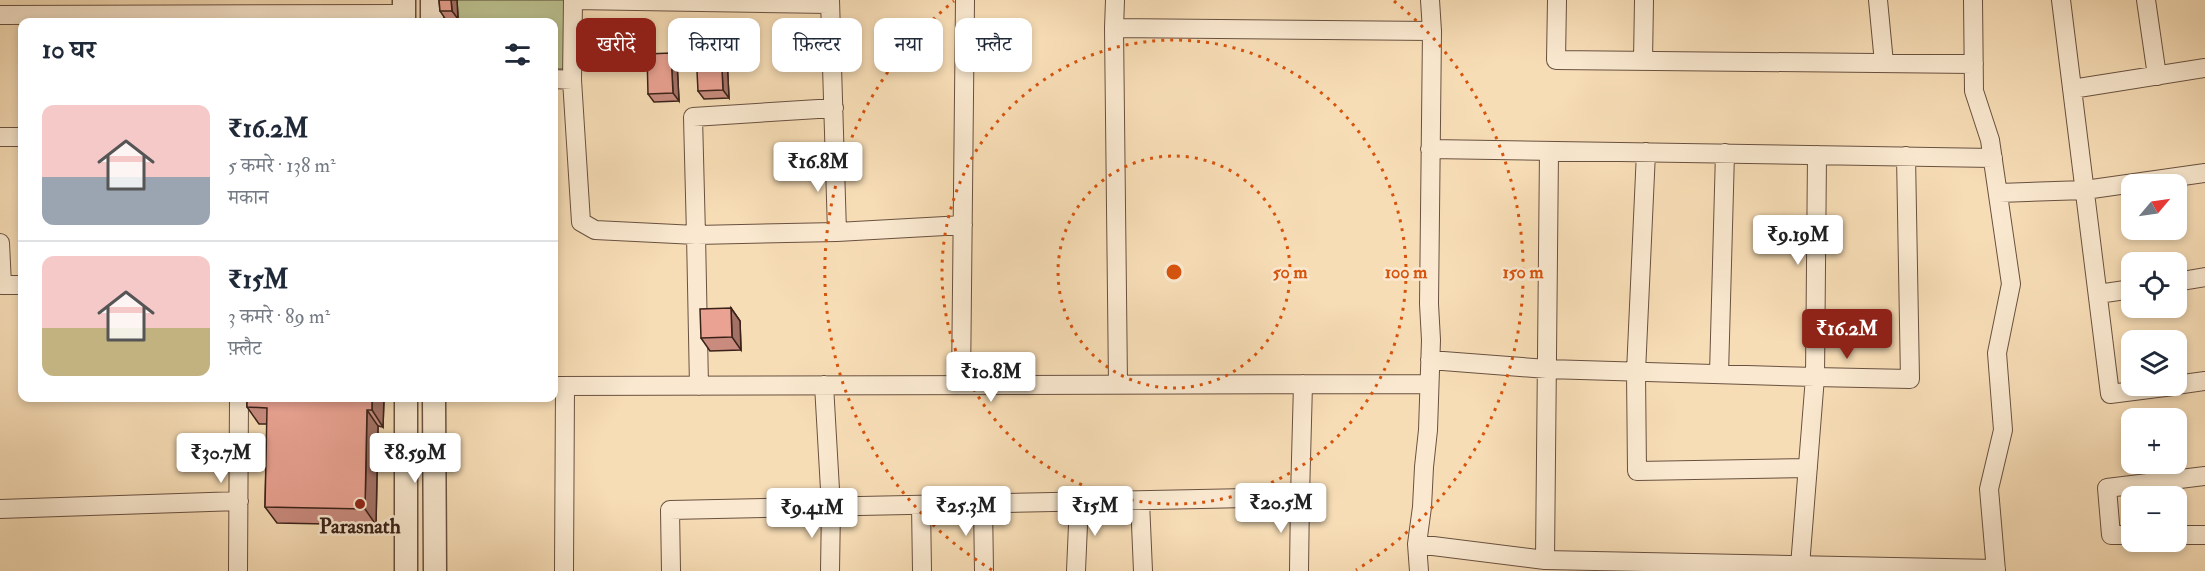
<!DOCTYPE html>
<html lang="hi">
<head>
<meta charset="utf-8">
<style>
  body { margin:0; font-family:"IM FELL Double Pica","Noto Serif Devanagari",serif; background:#f2f2f3; color:#1f2937; height:100vh; display:flex; flex-direction:column; font-size:22px; white-space:nowrap }
  * { box-sizing:border-box; margin:0 }
  p { font-size:20px; color:#747a83 }
  .icon { flex:none; width:33px; height:33px; fill:none; stroke:currentColor; stroke-width:2; stroke-linecap:round; stroke-linejoin:round }
  .map { position:relative; flex:1; overflow:hidden }
  .sheet { position:absolute; left:18px; top:18px; width:540px; height:384px; display:flex; flex-direction:column; background:#fff; border-radius:12px; box-shadow:0 3px 9px #0003 }
  .sheet>* { flex:none }
  .top-card { position:absolute; left:576px; top:18px; width:570px; height:54px; display:flex; gap:12px }
  .needle { width:39px; rotate:61deg }
  .controls { position:absolute; left:2121px; top:174px; display:grid; gap:12px }
  .controls a { display:grid; place-items:center; width:66px; height:66px; border-radius:12px; background:#fff; box-shadow:0 3px 9px #0003; font-size:30px }
  .price { position:absolute; translate:-50% -51px; padding:0 14px; border-radius:6px; background:#fff; color:#222; font-size:20px; line-height:39px; filter:drop-shadow(0 2px 3px #0008) }
  .price::after { content:''; position:absolute; left:50%; top:36px; width:18px; height:14px; margin-left:-9px; background:inherit; clip-path:polygon(0 0,100% 0,50% 100%) }
  .price.current { background:#8f2418; color:#fff }
  ul { padding:0; list-style:none }
  li { display:flex; align-items:center; gap:18px; height:150px; padding:0 24px }
  li+li { border-top:2px solid #e0e1e3 }
  li span { display:grid; place-items:center; flex:none; width:168px; height:120px; border-radius:12px; color:#555 }
  li>.icon { margin-inline-start:auto }
  span .icon { width:72px; height:72px; fill:#fffc; stroke-width:1 }
  li b { font-size:26px }
  h2 { display:flex; justify-content:space-between; align-items:center; height:72px; padding:0 24px; font-size:26px }
  .pill { padding:0 21px; border-radius:12px; background:#fff; box-shadow:0 3px 9px #0003; font-size:21px; line-height:54px }
  .pill.current { background:#8f2418; color:#fff }
  .map>svg:first-child { display:block }
  .green { fill:#bbc18f; stroke:#7a7254; stroke-width:1.5 }
  .lines { fill:none; stroke-linecap:round; stroke-linejoin:round }
  .minor-casing { stroke:#695140; stroke-width:20 }
  .tertiary-casing { stroke:#695140; stroke-width:25 }
  .minor { stroke:#fae9d0; stroke-width:18 }
  .tertiary { stroke:#fae9d0; stroke-width:22 }
  .wall { fill:#c98b7e; stroke:#3a2219; stroke-width:1.5 }
  .shaded-wall { fill:#a47166; stroke:#3a2219; stroke-width:1.5 }
  .building { fill:#eaa292; stroke:#3a2219; stroke-width:1.5 }
  .ring { fill:none; stroke:#d7540d; stroke-width:3; stroke-dasharray:3 6 }
  .poi-dot { fill:#8f2418; stroke:#fae9d0; stroke-width:2 }
  .labels { text-anchor:middle; dominant-baseline:central; stroke-width:5; stroke-linejoin:round; paint-order:stroke }
  .poi-label { font-size:21px; font-weight:bold; fill:#3a2219; stroke:#fae9d0 }
  .centre { fill:#d7540d; stroke:#fae9d0; stroke-width:3 }
  .ring-label { font-size:18px; text-anchor:middle; font-weight:bold; fill:#d7540d; stroke:#fae9d0; stroke-width:5; stroke-linejoin:round; paint-order:stroke }
</style>
</head>
<body>
<div class="map">
<svg width="2205" height="571" viewBox="0 0 2205 571">
  <rect width="100%" height="100%" fill="#f7ddb6"/>
  <filter id="stains"><feTurbulence type="fractalNoise" baseFrequency=".00333" numOctaves="4"/><feColorMatrix values="0 0 0 0 .2 0 0 0 0 .09 0 0 0 0 .02 0 0 0 .5 -.17"/></filter>
  <radialGradient id="worn" r=".72"><stop offset=".6" stop-color="#630" stop-opacity="0"/><stop offset="1" stop-color="#630" stop-opacity=".3"/></radialGradient>
  <path class="green" d="M 457,0 L 564,0 L 564,69 L 554,69 L 554,22 L 444,22 L 444,20 L 458,19 Z"/>
  <g class="lines">
    <g class="minor-casing">
      <path id="minor" d="M 830,0 L 837,232 L 963,225
        M 1557,0 L 1556,60 L 1974,64
        M 1878,0 L 1884,63
        M 1973,0 L 1974,91 L 1990,140 L 2011,284 L 1997,353 L 2003,430 L 1989,489 L 1996,571
        M 2061,0 L 2110,394 L 2173,386
        M 2146,0 L 2157,76
        M 0,15 L 404,14
        M 1114,28 L 1115,0
        M 1643,61 L 1644,0
        M 554,79 L 572,80
        M 2072,89 L 2205,68
        M 834,108 L 693,117 L 696,235 L 837,232
        M 0,137 L 22,137
        M 1430,149 L 1993,158
        M 1549,151 L 1545,560 L 1996,569
        M 1646,152 L 1636,372 L 1637,471 L 1808,468
        M 1999,193 L 2085,190 L 2205,173
        M 0,243 L 2,285 L 22,285
        M 2176,282 L 2205,277
        M 2098,294 L 2132,289
        M 1430,360 L 1547,369 L 1815,377 L 1817,155
        M 1719,374 L 1725,153
        M 1118,384 L 1114,28 L 1432,31
        M 824,385 L 831,507 L 830,571
        M 961,385 L 965,0
        M 2176,385 L 2205,381
        M 554,386 L 1429,384
        M 699,386 L 696,235 L 595,230 L 581,222 L 572,80 L 573,0 L 830,4
        M 1140,501 L 1143,571
        M 983,504 L 984,571
        M 921,505 L 922,571
        M 0,509 L 239,501
        M 2132,535 L 2111,535 L 2107,488 L 2205,476
        M 2176,535 L 2205,535
        M 1417,544 L 1545,560
        M 1800,566 L 1815,377 L 1910,379 L 1906,156
        M 238,571 L 239,398
        M 564,571 L 565,386
        M 671,571 L 670,510 L 1300,497 L 1303,384
        M 1076,571 L 1079,502
        M 1299,571 L 1300,497
        M 1419,571 L 1417,544 L 1422,507 L 1424,467 L 1428,430 L 1431,340 L 1429,304 L 1432,31 L 1430,0"/>
    </g>
    <g class="tertiary-casing">
      <path id="tertiary" d="M 404,0 L 404,22
        M 432,0 L 432,22
        M 406,398 L 406,571
        M 434,398 L 435,571"/>
    </g>
    <use href="#minor" class="minor"/>
    <use href="#tertiary" class="tertiary"/>
  </g>
  <path class="wall" d="M 439,0 L 457,0 L 458,19 L 446,20 L 440,11 Z
    M 721,50 L 727,58 L 729,98 L 704,99 L 698,91 Z
    M 671,53 L 677,62 L 679,101 L 654,102 L 648,94 Z
    M 731,308 L 740,321 L 741,350 L 710,351 L 701,338 Z
    M 247,398 L 384,398 L 383,427 L 378,426 L 376,525 L 277,523 L 265,507 L 267,424 L 259,424 L 247,407 Z"/>
  <path class="shaded-wall" d="M 451,0 L 457,0 L 458,19 L 452,11 Z
    M 721,50 L 727,58 L 729,98 L 723,90 Z
    M 671,53 L 677,62 L 679,101 L 673,93 Z
    M 731,308 L 740,321 L 741,350 L 732,337 Z
    M 372,398 L 384,398 L 383,427 L 372,410 Z
    M 367,410 L 378,426 L 376,525 L 365,509 Z"/>
  <path class="building" d="M 439,0 L 451,0 L 452,11 L 440,11 Z
    M 721,50 L 723,90 L 698,91 L 696,51 Z
    M 671,53 L 673,93 L 648,94 L 647,54 Z
    M 731,308 L 732,337 L 701,338 L 700,309 Z
    M 247,398 L 372,398 L 372,410 L 367,410 L 365,509 L 265,507 L 267,408 L 247,407 Z"/>
  <g class="ring">
    <circle cx="1174" cy="272" r="116"/>
    <circle cx="1174" cy="272" r="232"/>
    <path d="M992 570A349 349 0 0 1 954 1M1394 1A349 349 0 0 1 1356 570"/>
  </g>
  <circle class="poi-dot" cx="360" cy="504" r="6"/>
  <g class="labels">
    <g class="poi-label">
      <text x="360" y="526">Parasnath</text>
    </g>
  </g>
  <circle cx="1174" cy="272" r="9" class="centre"/>
  <g class="ring-label">
    <text x="1290" y="278">50 m</text>
    <text x="1406" y="278">100 m</text>
    <text x="1523" y="278">150 m</text>
  </g>
  <rect width="100%" height="100%" filter="url(#stains)"/>
  <rect width="100%" height="100%" fill="url(#worn)"/>
</svg>
<div class="controls">
<a><svg class="needle" viewBox="-14 -14 28 28"><path d="M0-13l5 13h-10z" fill="#e53935"/><path d="M0 13l5-13h-10z" fill="#747a83"/></svg></a>
<a><svg class="icon" aria-label="locate" viewBox="0 0 24 24"><circle cx="12" cy="12" r="6"/><path d="M12 2v4M12 18v4M2 12h4M18 12h4"/></svg></a>
<a><svg class="icon" aria-label="layers" viewBox="0 0 24 24"><path d="M12 4l9 5-9 5-9-5zM3 14l9 5 9-5"/></svg></a>
<a>+</a>
<a>−</a>
</div>
<b class="price" style="left:818px;top:193px">₹16.8M</b>
<b class="price" style="left:1798px;top:266px">₹9.19M</b>
<b class="price current" style="left:1847px;top:360px">₹16.2M</b>
<b class="price" style="left:991px;top:403px">₹10.8M</b>
<b class="price" style="left:221px;top:484px">₹30.7M</b>
<b class="price" style="left:415px;top:484px">₹8.59M</b>
<b class="price" style="left:1281px;top:534px">₹20.5M</b>
<b class="price" style="left:966px;top:537px">₹25.3M</b>
<b class="price" style="left:1095px;top:537px">₹15M</b>
<b class="price" style="left:812px;top:539px">₹9.41M</b>
<div class="top-card">
<a class="pill current">खरीदें</a>
<a class="pill">किराया</a>
<a class="pill">फ़िल्टर</a>
<a class="pill">नया</a>
<a class="pill">फ़्लैट</a>
</div>
<section class="sheet">
<h2>10 घर<svg class="icon" aria-label="filters" viewBox="0 0 24 24"><path d="M4 7h16M4 17h16"/><circle cx="9" cy="7" r="2"/><circle cx="15" cy="17" r="2"/></svg></h2>
<ul>
<li><span style="background:linear-gradient(#f6c9c9 60%,#9aa5b1 0)"><svg class="icon" aria-label="home" viewBox="0 0 24 24"><path d="M3 11l9-7 9 7M6 9v11h12V9"/></svg></span><div><b>₹16.2M</b><p>5 कमरे · 138 m²</p><p>मकान</p></div></li>
<li><span style="background:linear-gradient(#f6c9c9 60%,#c2b280 0)"><svg class="icon" aria-label="home" viewBox="0 0 24 24"><path d="M3 11l9-7 9 7M6 9v11h12V9"/></svg></span><div><b>₹15M</b><p>3 कमरे · 89 m²</p><p>फ़्लैट</p></div></li>
</ul>
</section>
</div>
</body>
</html>
